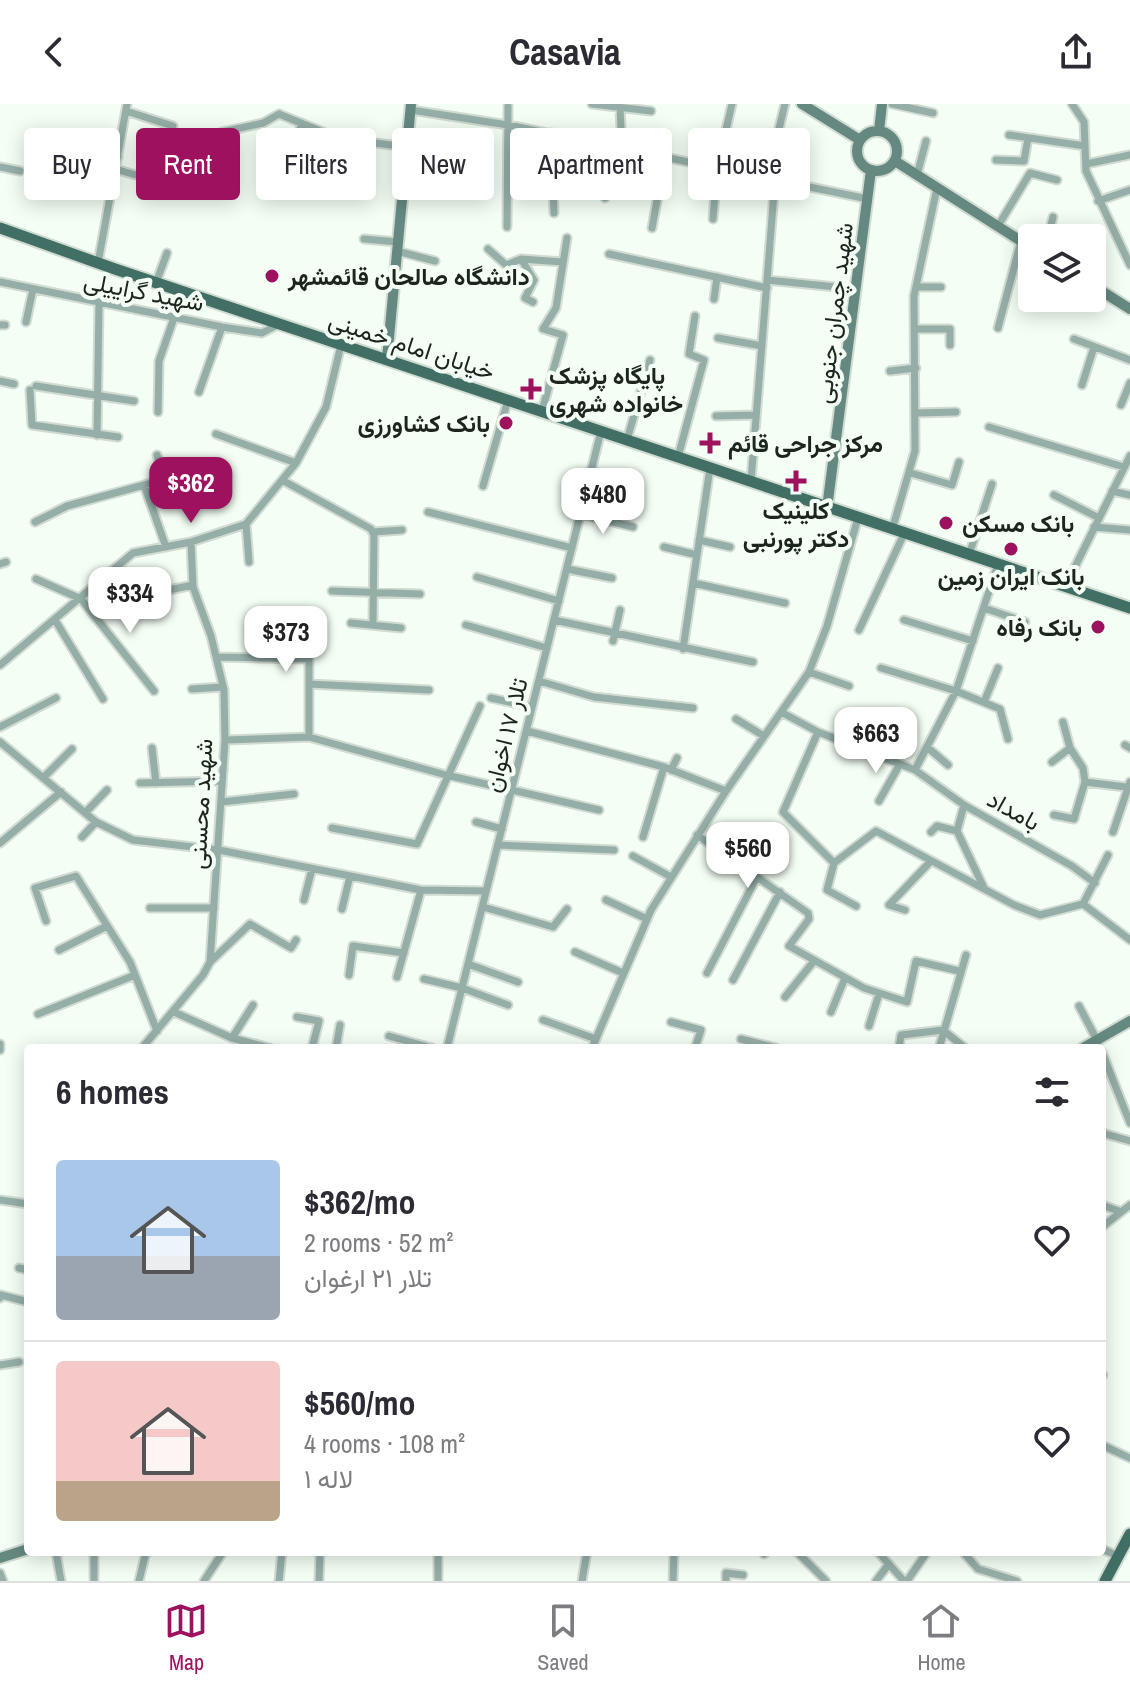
<!DOCTYPE html>
<html lang="en">
<head>
<meta charset="utf-8">
<style>
  body { margin:0; font-family:"Archivo Narrow",Vazirmatn,sans-serif; background:#f2f2f3; color:#2b2b33; height:100vh; display:flex; flex-direction:column; font-size:30px; white-space:nowrap }
  * { box-sizing:border-box; margin:0 }
  p { font-size:26px; color:#7c7c81 }
  .icon { flex:none; width:44px; height:44px; fill:none; stroke:currentColor; stroke-width:2; stroke-linecap:round; stroke-linejoin:round }
  .map { position:relative; flex:1; overflow:hidden }
  .sheet { position:absolute; left:24px; top:940px; width:1082px; height:512px; display:flex; flex-direction:column; background:#fff; border-radius:8px; box-shadow:0 4px 20px #0003 }
  .sheet>* { flex:none }
  .guide { position:absolute; left:24px; top:24px; width:1082px; height:72px; display:flex; gap:16px }
  .controls { position:absolute; left:1018px; top:120px; display:grid; gap:16px }
  .controls a { display:grid; place-items:center; width:88px; height:88px; border-radius:8px; background:#fff; box-shadow:0 4px 20px #0003; font-size:40px }
  .price { position:absolute; translate:-50% -68px; padding:0 18px; border-radius:16px; background:#fff; color:#222; font-size:26px; line-height:52px; filter:drop-shadow(0 2px 4px #0008) }
  .price::after { content:''; position:absolute; left:50%; top:48px; width:24px; height:18px; margin-left:-12px; background:inherit; clip-path:polygon(0 0,100% 0,50% 100%) }
  .price.active { background:#9d115e; color:#fff }
  ul { padding:0; list-style:none }
  li { display:flex; align-items:center; gap:24px; height:200px; padding:0 32px }
  li+li { border-top:2px solid #e1e1e2 }
  li span { display:grid; place-items:center; flex:none; width:224px; height:160px; border-radius:8px; color:#555 }
  li>.icon { margin-inline-start:auto }
  span .icon { width:96px; height:96px; fill:#fffc; stroke-width:1 }
  li b { font-size:34px }
  h2 { display:flex; justify-content:space-between; align-items:center; height:96px; padding:0 32px; font-size:34px }
  .tag { padding:0 28px; border-radius:8px; background:#fff; box-shadow:0 4px 20px #0003; font-size:28px; line-height:72px }
  .tag.active { background:#9d115e; color:#fff }
  header { display:flex; justify-content:space-between; align-items:center; height:104px; padding:0 32px; background:#fff; font-size:36px; font-weight:700 }
  .tab-bar { display:flex; justify-content:space-around; align-items:center; height:112px; border-top:2px solid #e1e1e2; background:#fff; font-size:22px; color:#7c7c81 }
  .tab-bar a { display:grid; justify-items:center; gap:4px }
  .tab-bar .active { color:#9d115e }
  .map>svg:first-child { display:block }
  .lines { fill:none; stroke-linecap:round; stroke-linejoin:round }
  .minor-casing { stroke:#d1dbd2; stroke-width:11 }
  .secondary-casing { stroke:#d1dbd2; stroke-width:14 }
  .primary-casing { stroke:#d1dbd2; stroke-width:15 }
  .minor { stroke:#96aea8; stroke-width:7 }
  .secondary { stroke:#658981; stroke-width:10 }
  .primary { stroke:#416f65; stroke-width:11 }
  .poi-dot { fill:#9d115e; stroke:#f3fef4; stroke-width:3 }
  .labels { text-anchor:middle; dominant-baseline:central; stroke-width:8; stroke-linejoin:round; paint-order:stroke }
  .poi-label { font-size:24px; font-weight:bold; fill:#1c251d; stroke:#f3fef4; text-anchor:start }
  .street-label { font-size:24px; fill:#1c251d; stroke:#f3fef4 }
</style>
</head>
<body>
<header><svg class="icon" aria-label="back" viewBox="0 0 24 24"><path d="M15 5l-7 7 7 7"/></svg>Casavia<svg class="icon" aria-label="share" viewBox="0 0 24 24"><path d="M12 15V3M7 8l5-5 5 5M5 13v7h14v-7"/></svg></header>
<div class="map">
<svg width="1130" height="1477" viewBox="0 0 1130 1477">
  <rect width="100%" height="100%" fill="#f3fef4"/>
  <g class="lines">
    <g class="minor-casing">
      <path id="minor" d="M 592,0 L 651,7
        M 892,0 L 933,9
        M 1072,0 L 1084,18 L 1086,67 L 1130,161
        M 620,4 L 622,44
        M 411,6 L 508,21 L 868,95
        M 126,7 L 173,22
        M 279,10 L 323,28 L 305,79
        M 222,28 L 263,19 L 279,10
        M 551,29 L 554,109
        M 1009,31 L 1085,42
        M 359,37 L 407,43
        M 64,40 L 118,53
        M 996,56 L 1024,57 L 1028,34
        M 1086,60 L 1130,51
        M 0,63 L 20,67
        M 115,65 L 174,82
        M 405,67 L 451,75
        M 917,71 L 926,37
        M 767,74 L 785,0
        M 282,77 L 302,19
        M 605,94 L 612,42
        M 1098,97 L 1130,86
        M 713,115 L 717,64 L 732,0
        M 998,122 L 1030,69 L 1057,76
        M 507,123 L 508,2
        M 652,124 L 665,53
        M 1048,134 L 1053,113
        M 364,135 L 398,138
        M 488,145 L 506,161 L 521,155 L 563,158
        M 397,147 L 435,157
        M 609,150 L 767,184
        M 521,155 L 534,176 L 525,194 L 533,198
        M 98,159 L 127,0
        M 767,176 L 856,185
        M 0,178 L 222,223 L 262,229 L 279,220
        M 156,179 L 167,149
        M 916,183 L 941,183
        M 714,195 L 717,173
        M 26,218 L 33,185
        M 0,221 L 5,221
        M 998,224 L 1021,137
        M 915,225 L 950,225 L 950,241
        M 718,234 L 762,242
        M 1074,235 L 1130,256
        M 890,267 L 916,264
        M 0,277 L 14,280
        M 1082,281 L 1094,243
        M 36,282 L 134,297
        M 30,286 L 32,321 L 118,333
        M 199,288 L 222,223
        M 1121,301 L 1130,279
        M 542,307 L 563,231 L 543,225 L 556,204 L 567,134
        M 158,308 L 159,257 L 183,188
        M 916,309 L 956,308
        M 716,312 L 756,311
        M 989,323 L 1124,363
        M 216,330 L 296,359
        M 97,331 L 99,199
        M 627,336 L 650,256
        M 157,351 L 165,375
        M 678,353 L 704,256 L 689,250 L 695,212
        M 911,369 L 952,381 L 959,358
        M 282,376 L 371,425 L 374,431 L 373,519
        M 751,377 L 775,76
        M 144,381 L 186,369
        M 483,382 L 508,296
        M 1112,387 L 1130,391
        M 1054,391 L 1099,414
        M 428,408 L 572,444
        M 581,410 L 633,423
        M 35,418 L 67,402 L 144,381 L 166,443
        M 246,420 L 249,458
        M 1094,423 L 1130,426
        M 892,426 L 915,347 L 914,192 L 937,84
        M 373,428 L 402,426
        M 699,436 L 730,443
        M 664,443 L 697,451
        M 969,451 L 992,380
        M 0,460 L 6,458
        M 567,465 L 612,474
        M 477,473 L 559,497
        M 36,475 L 81,495 L 154,587
        M 693,479 L 785,499
        M 1065,483 L 1130,352
        M 332,487 L 420,490
        M 145,491 L 193,481
        M 984,504 L 1025,518
        M 55,516 L 103,595
        M 554,516 L 753,558
        M 904,516 L 973,537
        M 351,519 L 401,524
        M 466,521 L 547,544
        M 859,526 L 904,430
        M 613,537 L 620,506
        M 683,545 L 710,364
        M 216,553 L 309,555 L 309,633
        M 0,561 L 133,449 L 191,438 L 246,420 L 296,359 L 326,303 L 341,241
        M 881,564 L 956,587 L 1000,605 L 1008,635
        M 809,568 L 849,582
        M 539,577 L 594,593 L 693,604
        M 309,580 L 429,586
        M 192,585 L 223,583
        M 491,594 L 532,603
        M 984,598 L 998,564
        M 781,608 L 818,628 L 915,666 L 964,701 L 1072,762 L 1095,779
        M 736,615 L 764,632
        M 0,623 L 56,594
        M 527,627 L 664,663 L 726,687
        M 818,628 L 783,708 L 834,759
        M 225,636 L 309,633 L 446,671 L 599,706
        M 0,638 L 96,718 L 133,736 L 219,746 L 421,786 L 486,787
        M 1125,641 L 1130,644
        M 927,643 L 948,661
        M 152,644 L 156,679
        M 1052,658 L 1070,644
        M 671,666 L 677,654
        M 915,666 L 956,587 L 998,460
        M 43,674 L 72,645
        M 1085,678 L 1126,683
        M 140,679 L 222,677
        M 879,697 L 900,660
        M 221,698 L 294,690
        M 964,701 L 957,727 L 984,784
        M 85,709 L 107,686
        M 1054,711 L 1074,715 L 1085,678 L 1083,664 L 1070,644 L 1063,618
        M 476,718 L 502,725
        M 332,724 L 417,740 L 480,602
        M 931,728 L 937,722 L 957,727
        M 1113,728 L 1130,678
        M 697,731 L 808,809 L 809,815 L 789,842 L 864,884 L 907,898 L 916,857 L 959,867
        M 82,733 L 96,718
        M 643,733 L 664,663
        M 0,739 L 61,688
        M 498,741 L 614,746
        M 633,752 L 671,773
        M 304,796 L 312,765
        M 606,796 L 647,815
        M 1083,800 L 1130,836
        M 1083,800 L 1108,751
        M 856,802 L 827,786 L 834,759 L 876,727 L 1014,801 L 1040,811 L 1083,800
        M 483,803 L 553,823 L 567,805
        M 150,804 L 214,804
        M 342,805 L 350,772
        M 905,806 L 889,801 L 930,758
        M 46,817 L 35,784 L 76,772 L 130,858 L 157,927
        M 59,846 L 107,822
        M 575,848 L 623,869
        M 210,858 L 250,820 L 291,844 L 296,836
        M 468,860 L 518,878
        M 707,869 L 757,773
        M 349,871 L 353,842 L 404,849
        M 397,873 L 421,786
        M 424,875 L 462,884 L 508,901
        M 733,876 L 780,788
        M 785,893 L 814,857
        M 1079,902 L 1098,938
        M 174,908 L 232,934 L 270,944
        M 831,908 L 845,874
        M 38,910 L 135,871
        M 297,913 L 319,917 L 312,944
        M 543,916 L 596,935
        M 671,918 L 701,926 L 695,944
        M 869,922 L 879,890
        M 943,926 L 965,944
        M 389,932 L 432,944
        M 232,934 L 253,901
        M 741,935 L 776,944
        M 0,940 L 0,946
        M 940,941 L 966,851
        M 142,944 L 203,871 L 210,858 L 225,636 L 224,586 L 211,532 L 193,483 L 191,438
        M 336,944 L 340,921
        M 447,944 L 601,327
        M 592,944 L 651,806 L 726,687 L 809,568 L 827,522 L 858,414
        M 899,944 L 901,931 L 943,926
        M 1102,948 L 1130,1019
        M 1102,1029 L 1130,1037
        M 0,1096 L 28,1100
        M 1102,1101 L 1119,1107
        M 1102,1123 L 1130,1101
        M 19,1164 L 28,1166
        M 0,1194 L 1,1191 L 28,1198
        M 0,1261 L 19,1258
        M 1102,1271 L 1103,1271
        M 1102,1341 L 1130,1354
        M 1102,1445 L 1118,1452
        M 56,1448 L 61,1477
        M 797,1448 L 826,1477
        M 878,1448 L 904,1477
        M 963,1448 L 978,1465 L 1017,1477
        M 764,1450 L 766,1448
        M 0,1469 L 3,1477
        M 94,1477 L 94,1448
        M 139,1477 L 146,1448
        M 204,1477 L 223,1448
        M 279,1477 L 282,1448
        M 319,1477 L 320,1448
        M 438,1477 L 438,1448
        M 582,1477 L 587,1448
        M 673,1477 L 674,1448
        M 726,1477 L 726,1469 L 743,1471
        M 876,1477 L 889,1460
        M 907,1477 L 927,1448"/>
    </g>
    <g class="secondary-casing">
      <path id="secondary" d="M 802,0 L 860,36
        M 879,27 L 882,0
        M857 47a20 20 0 1 1 40 0a20 20 0 1 1-40 0Z
        M 895,57 L 1032,144
        M 1092,181 L 1130,205
        M 387,255 L 411,0
        M 827,404 L 871,66
        M 1083,944 L 1130,917
        M 0,1454 L 28,1445"/>
    </g>
    <g class="primary-casing">
      <path id="primary" d="M 0,124 L 115,165 L 1130,504
        M 1105,1477 L 1130,1430"/>
    </g>
    <use href="#minor" class="minor"/>
    <use href="#secondary" class="secondary"/>
    <use href="#primary" class="primary"/>
  </g>
  <g class="poi-dot">
    <circle cx="272" cy="172" r="8"/>
    <path d="M527 273h8v8h8v8h-8v8h-8v-8h-8v-8h8z"/>
    <circle cx="506" cy="319" r="8"/>
    <path d="M706 327h8v8h8v8h-8v8h-8v-8h-8v-8h8z"/>
    <path d="M792 365h8v8h8v8h-8v8h-8v-8h-8v-8h8z"/>
    <circle cx="946" cy="419" r="8"/>
    <circle cx="1011" cy="445" r="8"/>
    <circle cx="1098" cy="523" r="8"/>
  </g>
  <g class="labels">
    <g class="poi-label">
      <text x="288" y="172">دانشگاه صالحان قائمشهر</text>
      <text x="549" y="271">پایگاه پزشک<tspan x="549" dy="28">خانواده شهری</tspan></text>
      <text x="490" y="319" text-anchor="end">بانک کشاورزی</text>
      <text x="728" y="339">مرکز جراحی قائم</text>
      <text x="796" y="406" text-anchor="middle">کلینیک<tspan x="796" dy="28">دکتر پورنبی</tspan></text>
      <text x="962" y="419">بانک مسکن</text>
      <text x="1011" y="472" text-anchor="middle">بانک ایران زمین</text>
      <text x="1082" y="523" text-anchor="end">بانک رفاه</text>
    </g>
    <g class="street-label">
      <text transform="translate(144 187) rotate(11)">شهید گراییلی</text>
      <text transform="translate(833 209) rotate(-83)">شهید چمران جنوبی</text>
      <text transform="translate(412 241) rotate(18)">خیابان امام خمینی</text>
      <text transform="translate(505 631) rotate(-76)">تلار ۱۷ اخوان</text>
      <text transform="translate(200 700) rotate(-87)">شهید محسنی</text>
      <text transform="translate(1014 706) rotate(29)">بامداد</text>
    </g>
  </g>
</svg>
<div class="controls">
<a><svg class="icon" aria-label="layers" viewBox="0 0 24 24"><path d="M12 4l9 5-9 5-9-5zM3 14l9 5 9-5"/></svg></a>
</div>
<b class="price active" style="left:191px;top:421px">$362</b>
<b class="price" style="left:603px;top:432px">$480</b>
<b class="price" style="left:130px;top:531px">$334</b>
<b class="price" style="left:286px;top:570px">$373</b>
<b class="price" style="left:876px;top:671px">$663</b>
<b class="price" style="left:748px;top:786px">$560</b>
<div class="guide">
<a class="tag">Buy</a>
<a class="tag active">Rent</a>
<a class="tag">Filters</a>
<a class="tag">New</a>
<a class="tag">Apartment</a>
<a class="tag">House</a>
</div>
<section class="sheet">
<h2>6 homes<svg class="icon" aria-label="filters" viewBox="0 0 24 24"><path d="M4 7h16M4 17h16"/><circle cx="9" cy="7" r="2"/><circle cx="15" cy="17" r="2"/></svg></h2>
<ul>
<li><span style="background:linear-gradient(#a9c7e8 60%,#9aa5b1 0)"><svg class="icon" aria-label="home" viewBox="0 0 24 24"><path d="M3 11l9-7 9 7M6 9v11h12V9"/></svg></span><div><b>$362/mo</b><p>2 rooms · 52 m²</p><p>تلار ۲۱ ارغوان</p></div><svg class="icon" aria-label="heart" viewBox="0 0 24 24"><path d="M12 20l-8-8c-3-5 5-10 8-4 3-6 11-1 8 4z"/></svg></li>
<li><span style="background:linear-gradient(#f6c9c9 75%,#b9a48a 0)"><svg class="icon" aria-label="home" viewBox="0 0 24 24"><path d="M3 11l9-7 9 7M6 9v11h12V9"/></svg></span><div><b>$560/mo</b><p>4 rooms · 108 m²</p><p>لاله ۱</p></div><svg class="icon" aria-label="heart" viewBox="0 0 24 24"><path d="M12 20l-8-8c-3-5 5-10 8-4 3-6 11-1 8 4z"/></svg></li>
</ul>
</section>
</div>
<nav class="tab-bar">
<a class="active"><svg class="icon" aria-label="map" viewBox="0 0 24 24"><path d="M3 6l6-2 6 2 6-2v14l-6 2-6-2-6 2zM9 4v14M15 6v14"/></svg>Map</a>
<a><svg class="icon" aria-label="saved" viewBox="0 0 24 24"><path d="M7 4h10v16l-5-4-5 4z"/></svg>Saved</a>
<a><svg class="icon" aria-label="home" viewBox="0 0 24 24"><path d="M3 11l9-7 9 7M6 9v11h12V9"/></svg>Home</a>
</nav>
</body>
</html>
